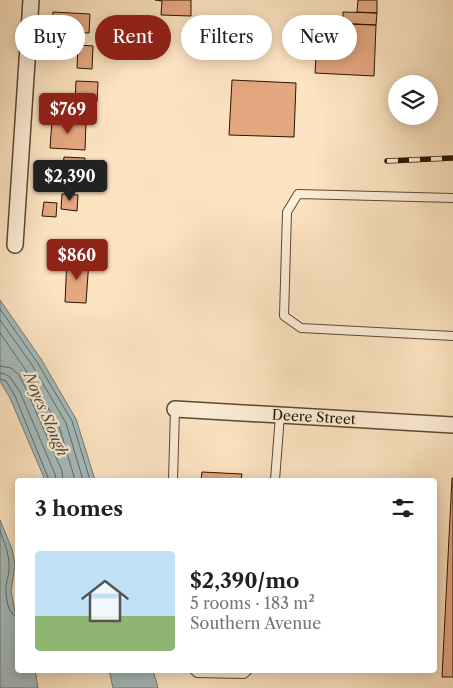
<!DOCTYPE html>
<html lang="en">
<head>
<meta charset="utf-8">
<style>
  body { margin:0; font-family:"Libre Caslon Text",serif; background:#f6f6f6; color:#222; height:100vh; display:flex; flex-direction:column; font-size:19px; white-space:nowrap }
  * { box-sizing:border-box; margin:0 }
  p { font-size:16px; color:#767676 }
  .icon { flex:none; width:28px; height:28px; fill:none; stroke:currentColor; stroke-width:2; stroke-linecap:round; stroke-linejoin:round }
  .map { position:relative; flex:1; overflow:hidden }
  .side { position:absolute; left:15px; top:478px; width:422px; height:195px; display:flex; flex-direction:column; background:#fff; border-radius:5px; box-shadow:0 2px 12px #0003 }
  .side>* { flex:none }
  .banner { position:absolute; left:15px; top:15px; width:424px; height:45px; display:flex; gap:10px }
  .tools { position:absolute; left:388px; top:75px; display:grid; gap:10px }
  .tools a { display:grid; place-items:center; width:50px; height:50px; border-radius:50%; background:#fff; box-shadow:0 2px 12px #0003; font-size:25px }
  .price { position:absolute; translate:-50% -42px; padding:0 11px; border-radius:5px; background:#8f2418; color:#fff; font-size:16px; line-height:32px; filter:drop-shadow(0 1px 2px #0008) }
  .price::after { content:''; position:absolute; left:50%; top:30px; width:15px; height:11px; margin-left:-8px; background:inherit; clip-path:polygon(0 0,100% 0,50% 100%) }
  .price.selected { background:#222; color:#fff }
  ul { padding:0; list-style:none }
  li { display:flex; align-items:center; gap:15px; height:125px; padding:0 20px }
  li span { display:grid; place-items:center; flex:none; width:140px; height:100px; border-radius:5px; color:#555 }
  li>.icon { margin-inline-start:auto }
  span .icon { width:60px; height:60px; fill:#fffc; stroke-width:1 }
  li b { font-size:21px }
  h2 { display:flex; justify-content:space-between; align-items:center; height:60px; padding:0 20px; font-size:21px }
  .chip { padding:0 18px; border-radius:22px; background:#fff; box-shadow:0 2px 12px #0003; font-size:18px; line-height:45px }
  .chip.selected { background:#8f2418; color:#fff }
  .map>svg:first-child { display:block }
  .water { fill:#a4bbbd; stroke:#727972 }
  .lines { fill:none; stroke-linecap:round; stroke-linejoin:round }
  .shore { stroke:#65685f; stroke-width:1 }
  .building { fill:#e4a780; stroke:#261501 }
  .service-casing { stroke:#5c4831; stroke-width:10 }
  .minor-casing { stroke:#5c4831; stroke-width:18 }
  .service { stroke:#fdedd7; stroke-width:8 }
  .minor { stroke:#fdedd7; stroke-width:15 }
  .rail-casing { stroke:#261501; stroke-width:5.5 }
  .rail { stroke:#fdedd7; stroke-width:4; stroke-dasharray:11; stroke-linecap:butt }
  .labels { text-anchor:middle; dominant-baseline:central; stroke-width:4.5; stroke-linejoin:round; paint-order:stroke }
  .street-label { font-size:14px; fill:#261501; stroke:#fdedd7 }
  .water-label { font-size:15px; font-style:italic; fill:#524f43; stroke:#fdedd7 }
</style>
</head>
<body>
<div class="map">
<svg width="453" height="688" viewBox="0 0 453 688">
  <rect width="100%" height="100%" fill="#fce3c1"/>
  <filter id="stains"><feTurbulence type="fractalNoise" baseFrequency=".004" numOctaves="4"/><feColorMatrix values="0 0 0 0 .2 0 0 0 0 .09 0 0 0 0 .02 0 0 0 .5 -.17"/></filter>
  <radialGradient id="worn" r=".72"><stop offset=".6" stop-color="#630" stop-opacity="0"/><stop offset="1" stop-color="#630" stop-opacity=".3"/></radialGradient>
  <path class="water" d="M 0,300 L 41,359 L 76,419 L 95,480 L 45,480 L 10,398 L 0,381 Z
    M 0,520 L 12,549 L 15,565 L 11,591 L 17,623 L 18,670 L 35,670 L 38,688 L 0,688 Z
    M 109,670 L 153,670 L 158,688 L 113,688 Z"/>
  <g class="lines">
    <path class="shore" d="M 0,309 L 37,362 L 72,421 L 90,480
      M 0,320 L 32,365 L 66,423 L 83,480
      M 0,333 L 25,369 L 59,426 L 75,480
      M 0,366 L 11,368 L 19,375 L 27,391 L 62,471 L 63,480
      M 0,373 L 5,374 L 10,377 L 20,392 L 55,474 L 56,480
      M 0,379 L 6,381 L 15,396 L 49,480
      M 0,531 C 4,542 9,553 9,565 C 10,574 5,583 6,592 C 6,600 9,616 18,617"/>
  </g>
  <path class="building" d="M 155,0 L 191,0 L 191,16 L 161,15 L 162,1 Z
    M 358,0 L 377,0 L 377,13 L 357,12 Z
    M 53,12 L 90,14 L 89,33 L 52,31 Z
    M 343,12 L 377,13 L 376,25 L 343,24 Z
    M 318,22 L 376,25 L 374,76 L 315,73 Z
    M 78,45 L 93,46 L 92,69 L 77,68 Z
    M 232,80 L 296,83 L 294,137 L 229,135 Z
    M 76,81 L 98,82 L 97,102 L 75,101 Z
    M 52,120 L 86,122 L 85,150 L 50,148 Z
    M 64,157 L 85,158 L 83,187 L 47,185 L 48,166 L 63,167 Z
    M 62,194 L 78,195 L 77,211 L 61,209 Z
    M 44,202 L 57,203 L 56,217 L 42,216 Z
    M 67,258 L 89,260 L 86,303 L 65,302 Z
    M 202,472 L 242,474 L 241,480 L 201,480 Z
    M 452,478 L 453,478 L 453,677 L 442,677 Z"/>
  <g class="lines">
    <g class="service-casing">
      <path id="service" d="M 453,198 L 298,194 L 287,212 L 284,316 L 301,328 L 453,336
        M 173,480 L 175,409
        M 275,480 L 280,415
        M 194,670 L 197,673 L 244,674 L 248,670"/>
    </g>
    <g class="minor-casing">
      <g id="minor">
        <path d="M 15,245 L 31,0"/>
        <path id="s1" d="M 175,409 L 453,425"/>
      </g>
    </g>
    <use href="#service" class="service"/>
    <use href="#minor" class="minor"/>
    <g class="rail-casing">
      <path id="rail" d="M 387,161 L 453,158"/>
    </g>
    <use href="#rail" class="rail"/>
  </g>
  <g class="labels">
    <g class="street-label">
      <text stroke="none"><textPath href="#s1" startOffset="139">Deere Street</textPath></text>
    </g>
    <g class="water-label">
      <text transform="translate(46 414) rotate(67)">Noyes Slough</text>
    </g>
  </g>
  <rect width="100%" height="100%" filter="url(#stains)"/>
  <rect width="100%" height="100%" fill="url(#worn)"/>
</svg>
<div class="tools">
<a><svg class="icon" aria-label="layers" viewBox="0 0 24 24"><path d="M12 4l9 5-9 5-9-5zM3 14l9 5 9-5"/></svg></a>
</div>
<b class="price" style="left:68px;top:135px">$769</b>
<b class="price selected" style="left:70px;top:202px">$2,390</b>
<b class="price" style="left:77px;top:281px">$860</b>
<div class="banner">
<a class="chip">Buy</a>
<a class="chip selected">Rent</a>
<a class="chip">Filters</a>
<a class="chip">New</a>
</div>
<section class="side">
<h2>3 homes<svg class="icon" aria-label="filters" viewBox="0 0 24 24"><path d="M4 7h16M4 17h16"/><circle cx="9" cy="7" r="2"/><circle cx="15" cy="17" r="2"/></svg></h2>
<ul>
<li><span style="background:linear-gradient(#bfe0f5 65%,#8fb573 0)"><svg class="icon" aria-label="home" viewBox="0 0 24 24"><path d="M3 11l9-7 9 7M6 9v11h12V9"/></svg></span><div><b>$2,390/mo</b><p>5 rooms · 183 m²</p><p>Southern Avenue</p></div></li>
</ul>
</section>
</div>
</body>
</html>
